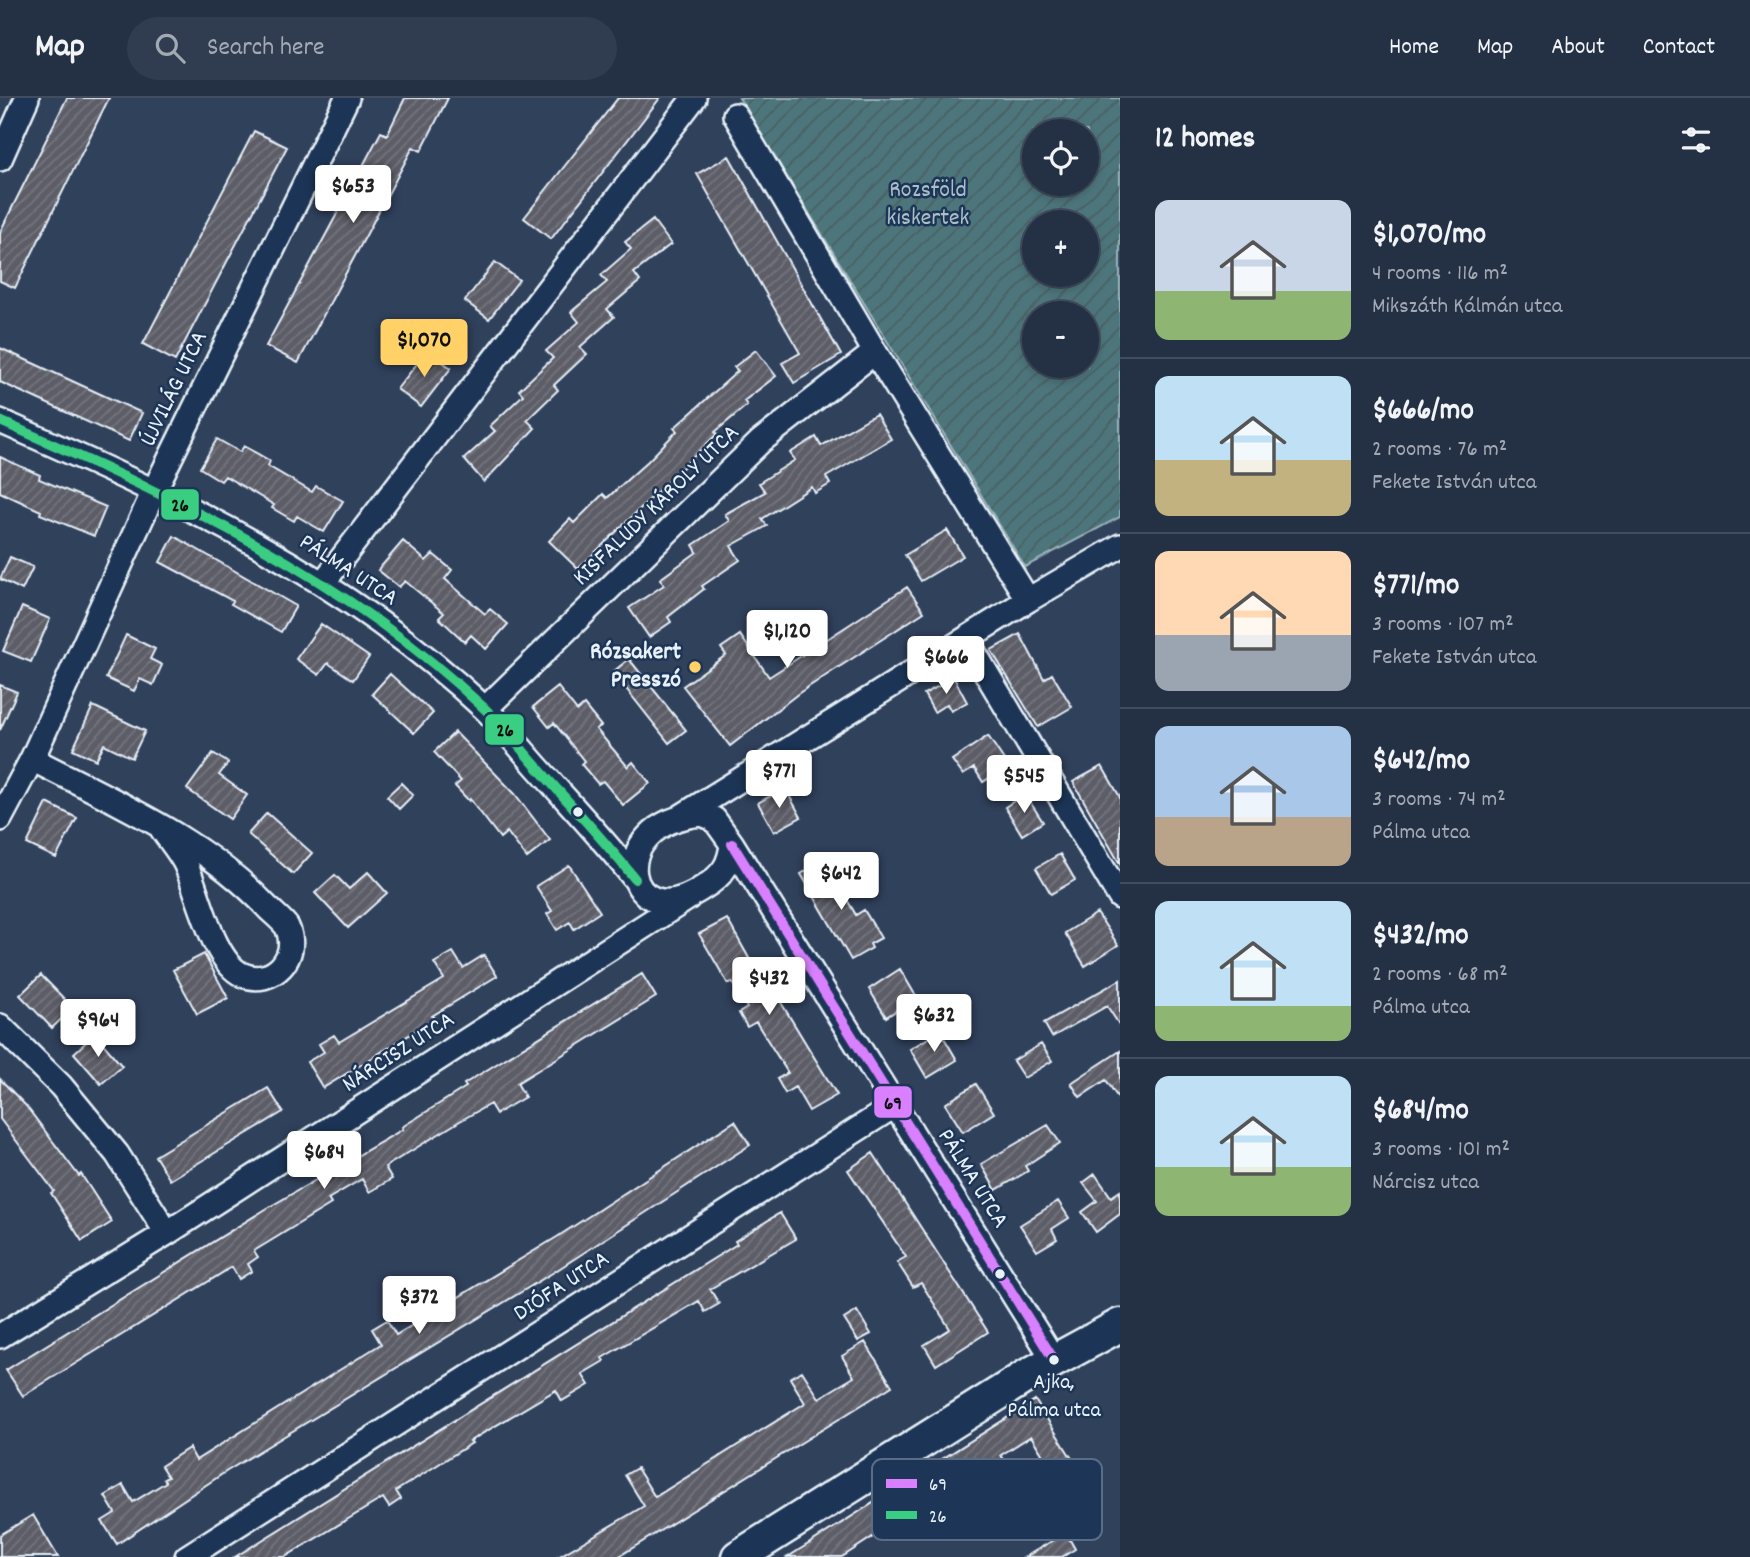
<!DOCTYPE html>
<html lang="en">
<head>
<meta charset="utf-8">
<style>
  body { margin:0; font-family:Dekko,sans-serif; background:#303d50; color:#f1f3f6; height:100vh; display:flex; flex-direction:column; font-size:26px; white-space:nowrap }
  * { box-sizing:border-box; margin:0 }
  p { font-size:23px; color:#a3a9b3 }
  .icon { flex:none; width:38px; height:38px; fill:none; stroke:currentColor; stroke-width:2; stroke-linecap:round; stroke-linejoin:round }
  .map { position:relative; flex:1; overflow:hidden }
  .sheet { display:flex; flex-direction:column; background:#243145; width:630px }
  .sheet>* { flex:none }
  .buttons { position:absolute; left:1022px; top:21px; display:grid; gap:14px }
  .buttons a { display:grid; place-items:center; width:77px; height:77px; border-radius:50%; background:#243145; box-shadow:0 4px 10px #0003,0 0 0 2px #414c5e; font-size:35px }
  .price { position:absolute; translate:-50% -60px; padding:0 16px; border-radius:7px; background:#fff; color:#222; font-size:23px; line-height:46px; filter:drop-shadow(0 2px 4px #0008) }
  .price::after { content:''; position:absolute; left:50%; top:42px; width:21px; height:16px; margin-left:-10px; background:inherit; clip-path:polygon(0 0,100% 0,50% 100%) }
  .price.on { background:#ffd166; color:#111 }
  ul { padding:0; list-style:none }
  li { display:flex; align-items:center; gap:21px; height:175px; padding:0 35px }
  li+li { border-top:2px solid #414c5e }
  li span { display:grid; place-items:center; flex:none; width:196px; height:140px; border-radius:14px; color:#555 }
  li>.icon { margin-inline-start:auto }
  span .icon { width:84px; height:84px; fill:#fffc; stroke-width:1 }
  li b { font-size:30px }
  h2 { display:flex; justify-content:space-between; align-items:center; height:84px; padding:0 35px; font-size:30px }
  header { display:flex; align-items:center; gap:42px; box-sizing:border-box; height:98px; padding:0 35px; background:#243145; border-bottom:2px solid #414c5e }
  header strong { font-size:33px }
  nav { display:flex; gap:38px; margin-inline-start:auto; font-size:24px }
  .search { width:490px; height:63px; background:#303d50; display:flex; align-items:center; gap:18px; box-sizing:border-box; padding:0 24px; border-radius:38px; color:#a3a9b3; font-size:26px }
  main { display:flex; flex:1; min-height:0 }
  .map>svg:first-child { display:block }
  .garden { fill:url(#garden-furrows); stroke:#9ab4ba; stroke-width:2; fill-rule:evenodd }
  .building { fill:url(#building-hatch); stroke:#e8f1f8; stroke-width:2 }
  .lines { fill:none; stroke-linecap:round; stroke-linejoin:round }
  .minor-casing { stroke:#e8f1f8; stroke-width:28 }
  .secondary-casing { stroke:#e8f1f8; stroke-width:37 }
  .minor { stroke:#1d3557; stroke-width:23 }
  .secondary { stroke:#1d3557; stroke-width:32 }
  .bus-1-casing { stroke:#1d3557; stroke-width:16 }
  .bus-2-casing { stroke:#1d3557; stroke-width:16 }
  .bus-1 { stroke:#d880ff; stroke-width:10 }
  .bus-2 { stroke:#3ace82; stroke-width:10 }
  .poi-dot { fill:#ffd166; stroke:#1d3557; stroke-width:2.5 }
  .bus-dot { fill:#e8f1f8; stroke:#1d3557; stroke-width:2.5 }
  .labels { text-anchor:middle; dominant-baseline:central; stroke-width:5; stroke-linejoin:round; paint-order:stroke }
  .bus-label { font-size:22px; fill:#e8f1f8; stroke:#1d3557 }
  .park-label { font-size:24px; fill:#aac0c6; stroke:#1d3557 }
  .street-label { font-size:24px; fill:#e8f1f8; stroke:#1d3557 }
  .poi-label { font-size:24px; font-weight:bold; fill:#e8f1f8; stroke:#1d3557; text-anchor:end }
  .key { fill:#1d3557; stroke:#5a6d87; stroke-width:2 }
  .key-label { font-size:19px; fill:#e8f1f8 }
  .line-badge { stroke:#1d3557; stroke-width:2.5 }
  .pale-badge-label { font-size:19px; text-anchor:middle; font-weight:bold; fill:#111 }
</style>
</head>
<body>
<header>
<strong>Map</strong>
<div class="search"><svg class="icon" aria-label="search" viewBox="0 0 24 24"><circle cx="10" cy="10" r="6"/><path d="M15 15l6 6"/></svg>Search here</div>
<nav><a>Home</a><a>Map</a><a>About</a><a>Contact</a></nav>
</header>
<main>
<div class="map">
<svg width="1120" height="1459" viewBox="0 0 1120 1459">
  <defs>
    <pattern id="garden-furrows" width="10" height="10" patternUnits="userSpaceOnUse" patternTransform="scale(1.75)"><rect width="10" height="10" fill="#4d767b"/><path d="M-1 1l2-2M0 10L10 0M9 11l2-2" fill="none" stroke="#4a5f62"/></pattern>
    <pattern id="building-hatch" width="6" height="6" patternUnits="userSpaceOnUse" patternTransform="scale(1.75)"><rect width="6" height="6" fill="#5d5d67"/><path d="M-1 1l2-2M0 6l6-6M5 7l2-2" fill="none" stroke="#74757e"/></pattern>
  </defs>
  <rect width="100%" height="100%" fill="#30415c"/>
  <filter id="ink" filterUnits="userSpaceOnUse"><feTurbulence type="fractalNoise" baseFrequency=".0143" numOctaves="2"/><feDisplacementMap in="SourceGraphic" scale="14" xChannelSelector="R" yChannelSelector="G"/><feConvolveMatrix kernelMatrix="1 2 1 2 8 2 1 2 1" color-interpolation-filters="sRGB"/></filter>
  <g filter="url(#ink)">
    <path class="garden" d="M 739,0 L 1120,0 L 1120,419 L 1025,469 ZM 1034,33 L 1087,33 L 1087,86 L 1034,86 ZM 1034,124 L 1087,124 L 1087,177 L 1034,177 ZM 1034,215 L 1087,215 L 1087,268 L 1034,268 Z"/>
    <path class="building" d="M 67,0 L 109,0 L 15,190 L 0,183 L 0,134 Z
      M 405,0 L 448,0 L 421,53 L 413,49 L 298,265 L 266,248 L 381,34 L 387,37 Z
      M 618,0 L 660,0 L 551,141 L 524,120 Z
      M 254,33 L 287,49 L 175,263 L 143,246 Z
      M 729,58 L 841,257 L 794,285 L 782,265 L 800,255 L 697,76 Z
      M 653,122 L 671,146 L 634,175 L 640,183 L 607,211 L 614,219 L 580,249 L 587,256 L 554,287 L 558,292 L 527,322 L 535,330 L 484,384 L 464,361 L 495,333 L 490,328 L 523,297 L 519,292 L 553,260 L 546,253 L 579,224 L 571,214 L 607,184 L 601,177 L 631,151 L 625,144 Z
      M 495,164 L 519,182 L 489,221 L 465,203 Z
      M 0,250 L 142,315 L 129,343 L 0,284 Z
      M 756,252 L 776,278 L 744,303 L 747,307 L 715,334 L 717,336 L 578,471 L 549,443 L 570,421 L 574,425 L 603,396 L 607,400 L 648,363 L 677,333 L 674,330 L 738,273 L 734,269 Z
      M 427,253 L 451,270 L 421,309 L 397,291 Z
      M 876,316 L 891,341 L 826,379 L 830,386 L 815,395 L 812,389 L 762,421 L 767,428 L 731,448 L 740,462 L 702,488 L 704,491 L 668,519 L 671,524 L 649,539 L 629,510 L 664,487 L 660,481 L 697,454 L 693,447 L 729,423 L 725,416 L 765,394 L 759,385 L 795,362 L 790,355 L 816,339 L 821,348 Z
      M 217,341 L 240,354 L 244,348 L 270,363 L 268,368 L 312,394 L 316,388 L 343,403 L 324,434 L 297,418 L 294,423 L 272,410 L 274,407 L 225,378 L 221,383 L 200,370 Z
      M 0,359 L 40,377 L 39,381 L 106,409 L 94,438 L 40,416 L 41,413 L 0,394 Z
      M 947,432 L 963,458 L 921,483 L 905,457 Z
      M 174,438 L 296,508 L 281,534 L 231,506 L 233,503 L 160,464 Z
      M 403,443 L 426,463 L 433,456 L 452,472 L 445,481 L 485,516 L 490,511 L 508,526 L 486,551 L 471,537 L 465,544 L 439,520 L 444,515 L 405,483 L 399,489 L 378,472 Z
      M 10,459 L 33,469 L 22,492 L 0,481 Z
      M 907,489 L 924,514 L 799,595 L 730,648 L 683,588 L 726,557 L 721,550 L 740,537 L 769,579 Z
      M 22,509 L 50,521 L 31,564 L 3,553 Z
      M 321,526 L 369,559 L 353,582 L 328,565 L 319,577 L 296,561 Z
      M 1020,536 L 1044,581 L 1052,576 L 1072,609 L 1038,629 L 991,552 Z
      M 126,537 L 155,551 L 150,561 L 162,567 L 153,587 L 140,581 L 134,593 L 106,580 Z
      M 629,561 L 686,632 L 669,645 L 613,574 Z
      M 390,576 L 433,615 L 414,635 L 372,596 Z
      M 954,580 L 967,604 L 951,613 L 947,606 L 934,614 L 924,596 Z
      M 0,587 L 17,594 L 0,632 Z
      M 558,589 L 577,613 L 584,607 L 601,628 L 596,631 L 628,669 L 633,664 L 650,685 L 623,707 L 603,683 L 598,686 L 581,666 L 584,663 L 554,625 L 549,629 L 533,609 Z
      M 93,608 L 145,633 L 132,660 L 104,646 L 96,662 L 73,651 Z
      M 455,634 L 515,696 L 550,742 L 527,760 L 507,734 L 500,740 L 470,701 L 469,703 L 455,688 L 461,683 L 434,654 Z
      M 988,638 L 1008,668 L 983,684 L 974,670 L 963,677 L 952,662 Z
      M 213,655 L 228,665 L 219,677 L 247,697 L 230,721 L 187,691 Z
      M 1102,668 L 1120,699 L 1120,766 L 1073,684 Z
      M 401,685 L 413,697 L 399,711 L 387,698 Z
      M 785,690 L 801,719 L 774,734 L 758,705 Z
      M 1025,696 L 1043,724 L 1022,737 L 1005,709 Z
      M 47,705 L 77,720 L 56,760 L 27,746 Z
      M 267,715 L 312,755 L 293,776 L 248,736 Z
      M 1060,756 L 1075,782 L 1051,796 L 1036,770 Z
      M 824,762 L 856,817 L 864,812 L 881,840 L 870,846 L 872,850 L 851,862 L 801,776 Z
      M 569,767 L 600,814 L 574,831 L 570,824 L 557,832 L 547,816 L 552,813 L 536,788 Z
      M 368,774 L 387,795 L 348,830 L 315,795 L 335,777 L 349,791 Z
      M 1097,815 L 1118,847 L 1085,868 L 1065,835 Z
      M 727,821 L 763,885 L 768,883 L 837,997 L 809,1013 L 795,989 L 785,995 L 777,981 L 788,975 L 756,924 L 747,929 L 739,915 L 747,910 L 732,884 L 728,886 L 699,836 Z
      M 453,854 L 463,870 L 484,857 L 497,878 L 432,918 L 435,921 L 323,990 L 307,964 L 324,954 L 319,946 L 334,937 L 339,944 L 444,881 L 434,865 Z
      M 204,856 L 228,900 L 197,916 L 173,872 Z
      M 900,871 L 917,900 L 886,919 L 869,891 Z
      M 642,876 L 656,899 L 517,985 L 525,999 L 496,1016 L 490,1006 L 460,1023 L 385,1069 L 392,1081 L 369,1094 L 362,1081 L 328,1101 L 331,1106 L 254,1153 L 258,1159 L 248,1166 L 252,1173 L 239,1181 L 232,1169 L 23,1298 L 6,1272 L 266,1111 L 403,1031 L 402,1029 L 466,989 L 464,986 Z
      M 41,877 L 73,910 L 52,930 L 20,897 Z
      M 1120,882 L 1120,928 L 1107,908 L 1052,939 L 1044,925 Z
      M 940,933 L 957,962 L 927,980 L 910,951 Z
      M 95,936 L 122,968 L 101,986 L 74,955 Z
      M 1041,946 L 1052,963 L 1024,980 L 1013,963 Z
      M 1120,953 L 1120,1003 L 1106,982 L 1080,999 L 1071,985 Z
      M 0,981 L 26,1008 L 79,1078 L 81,1076 L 112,1124 L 82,1143 L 51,1095 L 54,1093 L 0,1021 Z
      M 976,986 L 994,1015 L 963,1034 L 945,1006 Z
      M 268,990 L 283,1014 L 170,1082 L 155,1058 Z
      M 735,1023 L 750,1047 L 554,1174 L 227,1373 L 117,1446 L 102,1423 L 115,1415 L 105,1398 L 123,1387 L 133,1404 L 166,1384 L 164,1381 L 168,1379 L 161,1368 L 189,1350 L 196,1362 L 381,1246 L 372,1231 L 387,1222 L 396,1237 L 557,1139 Z
      M 1048,1027 L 1060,1045 L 1025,1068 L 1028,1073 L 996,1092 L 981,1066 Z
      M 873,1055 L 988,1234 L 936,1267 L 924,1247 L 950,1231 L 921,1185 L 913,1189 L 897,1164 L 906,1159 L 848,1072 Z
      M 1095,1076 L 1111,1099 L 1120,1093 L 1120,1116 L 1096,1134 L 1082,1114 L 1097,1103 L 1083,1085 Z
      M 1058,1103 L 1069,1120 L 1052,1131 L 1057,1141 L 1037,1153 L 1020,1127 Z
      M 780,1115 L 796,1141 L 710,1191 L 719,1206 L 705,1214 L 699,1203 L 602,1260 L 604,1263 L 582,1276 L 589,1287 L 562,1303 L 556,1292 L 470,1343 L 472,1345 L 396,1393 L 401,1401 L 389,1409 L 383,1400 L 285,1459 L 235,1459 L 737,1146 L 735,1143 Z
      M 857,1213 L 871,1236 L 858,1243 L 844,1221 Z
      M 865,1244 L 892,1288 L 618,1459 L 558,1459 L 644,1408 L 625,1377 L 637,1370 L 655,1399 L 805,1305 L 790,1280 L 802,1273 L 819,1300 L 854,1279 L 842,1258 Z
      M 1035,1302 L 1081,1375 L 1061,1387 L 1031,1338 L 1001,1357 L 1013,1376 L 1000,1385 L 989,1367 L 951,1391 L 960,1405 L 941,1417 L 931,1401 L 842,1459 L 788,1459 Z
      M 33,1417 L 58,1459 L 0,1459 L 0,1437 Z
      M 1066,1435 L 1075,1451 L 1062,1459 L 1025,1459 Z"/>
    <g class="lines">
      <g class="minor-casing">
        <path id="minor" d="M 735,17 L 875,254 L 1028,502
          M 0,61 L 27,0
          M 0,323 C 175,400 343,477 484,610 C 503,628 520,650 537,669 C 570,706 604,742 635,781
          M 323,485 L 694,0
          M 966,541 L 1120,799
          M 485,611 L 761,343 L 875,254
          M 32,661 C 113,703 205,742 268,810 C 274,816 283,823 287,829 C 301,859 272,889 243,877 C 213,864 199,796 186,767 C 180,754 170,743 162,731
          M 702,716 L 714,721 L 732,746 C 730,767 722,778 704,789 C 625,843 599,725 702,716 Z
          M 682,718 L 1028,502 L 1120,448
          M 0,721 L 32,661 L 155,391 L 347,0
          M 732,746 L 1054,1262
          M 0,928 L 61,988 L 117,1056 L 167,1135
          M 0,1238 L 167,1135 L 688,800
          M 187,1459 L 894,1008"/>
      </g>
      <g class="secondary-casing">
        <path id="secondary" d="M 738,1459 L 1028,1277 L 1120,1227"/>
      </g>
      <use href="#minor" class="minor"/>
      <use href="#secondary" class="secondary"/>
      <g class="bus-1-casing">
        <path id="bus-1" d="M 732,746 L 1054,1262"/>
      </g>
      <g class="bus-2-casing">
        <path id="bus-2" d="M 0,323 C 175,400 343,477 484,610 C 503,628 520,650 537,669 C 570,706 604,742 635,781"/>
      </g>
      <use href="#bus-1" class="bus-1"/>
      <use href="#bus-2" class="bus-2"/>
    </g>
  </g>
  <circle class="poi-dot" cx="695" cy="569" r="7"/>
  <g class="bus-dot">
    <circle cx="578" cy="714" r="6"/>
    <circle cx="1000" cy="1176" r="6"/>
    <circle cx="1054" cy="1262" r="6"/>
  </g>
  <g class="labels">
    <g class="bus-label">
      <text x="1054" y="1285">Ajka,<tspan x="1054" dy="28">Pálma utca</tspan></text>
    </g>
    <g class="park-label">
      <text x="928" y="93">Rozsföld<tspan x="928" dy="28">kiskertek</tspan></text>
    </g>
    <g class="street-label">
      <text transform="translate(175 291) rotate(-64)">ÚJVILÁG UTCA</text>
      <text transform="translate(657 408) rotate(-44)">KISFALUDY KÁROLY UTCA</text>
      <text transform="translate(348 473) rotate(33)">PÁLMA UTCA</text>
      <text transform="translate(399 955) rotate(-33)">NÁRCISZ UTCA</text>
      <text transform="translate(972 1081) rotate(58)">PÁLMA UTCA</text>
      <text transform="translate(562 1189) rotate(-33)">DIÓFA UTCA</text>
    </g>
    <g class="poi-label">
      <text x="681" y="555">Rózsakert<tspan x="681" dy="28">Presszó</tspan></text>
    </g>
  </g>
  <rect x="872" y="1361" width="230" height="81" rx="10" class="key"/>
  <rect x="886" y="1381" width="31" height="9" fill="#d880ff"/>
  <rect x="886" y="1413" width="31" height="8" fill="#3ace82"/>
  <g class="key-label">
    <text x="929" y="1392">69</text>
    <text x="929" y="1424">26</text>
  </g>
  <g class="line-badge">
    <rect x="160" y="390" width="40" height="33" rx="7" fill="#3ace82"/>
    <rect x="484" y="615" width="41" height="33" rx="7" fill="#3ace82"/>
    <rect x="873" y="987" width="40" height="34" rx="7" fill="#d880ff"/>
  </g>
  <g class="pale-badge-label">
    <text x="180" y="413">26</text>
    <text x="505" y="638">26</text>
    <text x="893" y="1011">69</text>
  </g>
</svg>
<div class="buttons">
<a><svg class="icon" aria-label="locate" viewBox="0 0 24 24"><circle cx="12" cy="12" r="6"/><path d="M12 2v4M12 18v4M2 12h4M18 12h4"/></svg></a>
<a>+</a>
<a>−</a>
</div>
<b class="price" style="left:353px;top:127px">$653</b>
<b class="price on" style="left:424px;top:281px">$1,070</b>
<b class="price" style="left:787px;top:572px">$1,120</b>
<b class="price" style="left:946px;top:598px">$666</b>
<b class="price" style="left:779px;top:712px">$771</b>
<b class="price" style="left:1024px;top:717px">$545</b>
<b class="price" style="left:841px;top:814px">$642</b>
<b class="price" style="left:769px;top:919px">$432</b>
<b class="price" style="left:934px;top:956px">$632</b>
<b class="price" style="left:98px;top:961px">$964</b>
<b class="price" style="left:324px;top:1093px">$684</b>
<b class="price" style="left:419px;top:1238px">$372</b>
</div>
<section class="sheet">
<h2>12 homes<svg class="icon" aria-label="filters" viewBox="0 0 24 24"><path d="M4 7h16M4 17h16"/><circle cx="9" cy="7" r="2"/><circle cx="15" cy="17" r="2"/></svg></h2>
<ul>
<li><span style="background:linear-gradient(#c9d6e8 65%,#8fb573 0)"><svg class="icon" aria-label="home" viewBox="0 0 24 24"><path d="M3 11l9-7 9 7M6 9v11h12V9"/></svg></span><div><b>$1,070/mo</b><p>4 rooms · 116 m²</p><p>Mikszáth Kálmán utca</p></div></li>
<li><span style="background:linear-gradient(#bfe0f5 60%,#c2b280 0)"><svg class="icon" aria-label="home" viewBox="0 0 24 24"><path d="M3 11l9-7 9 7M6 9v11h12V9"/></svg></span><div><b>$666/mo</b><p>2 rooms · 76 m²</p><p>Fekete István utca</p></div></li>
<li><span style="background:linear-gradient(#ffd9b3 60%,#9aa5b1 0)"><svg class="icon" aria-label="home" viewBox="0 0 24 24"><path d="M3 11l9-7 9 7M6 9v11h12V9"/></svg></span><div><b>$771/mo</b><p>3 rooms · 107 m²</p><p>Fekete István utca</p></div></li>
<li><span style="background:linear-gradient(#a9c7e8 65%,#b9a48a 0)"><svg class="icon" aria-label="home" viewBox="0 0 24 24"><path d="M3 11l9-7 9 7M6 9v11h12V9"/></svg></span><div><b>$642/mo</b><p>3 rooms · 74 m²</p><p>Pálma utca</p></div></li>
<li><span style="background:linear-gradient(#bfe0f5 75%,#8fb573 0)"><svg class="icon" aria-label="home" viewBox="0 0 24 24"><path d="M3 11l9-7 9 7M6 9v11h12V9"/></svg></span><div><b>$432/mo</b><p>2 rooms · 68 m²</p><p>Pálma utca</p></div></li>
<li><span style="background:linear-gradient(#bfe0f5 65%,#8fb573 0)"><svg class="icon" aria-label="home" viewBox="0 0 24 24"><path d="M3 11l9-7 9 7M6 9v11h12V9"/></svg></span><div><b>$684/mo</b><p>3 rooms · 101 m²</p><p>Nárcisz utca</p></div></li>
</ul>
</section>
</main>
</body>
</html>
